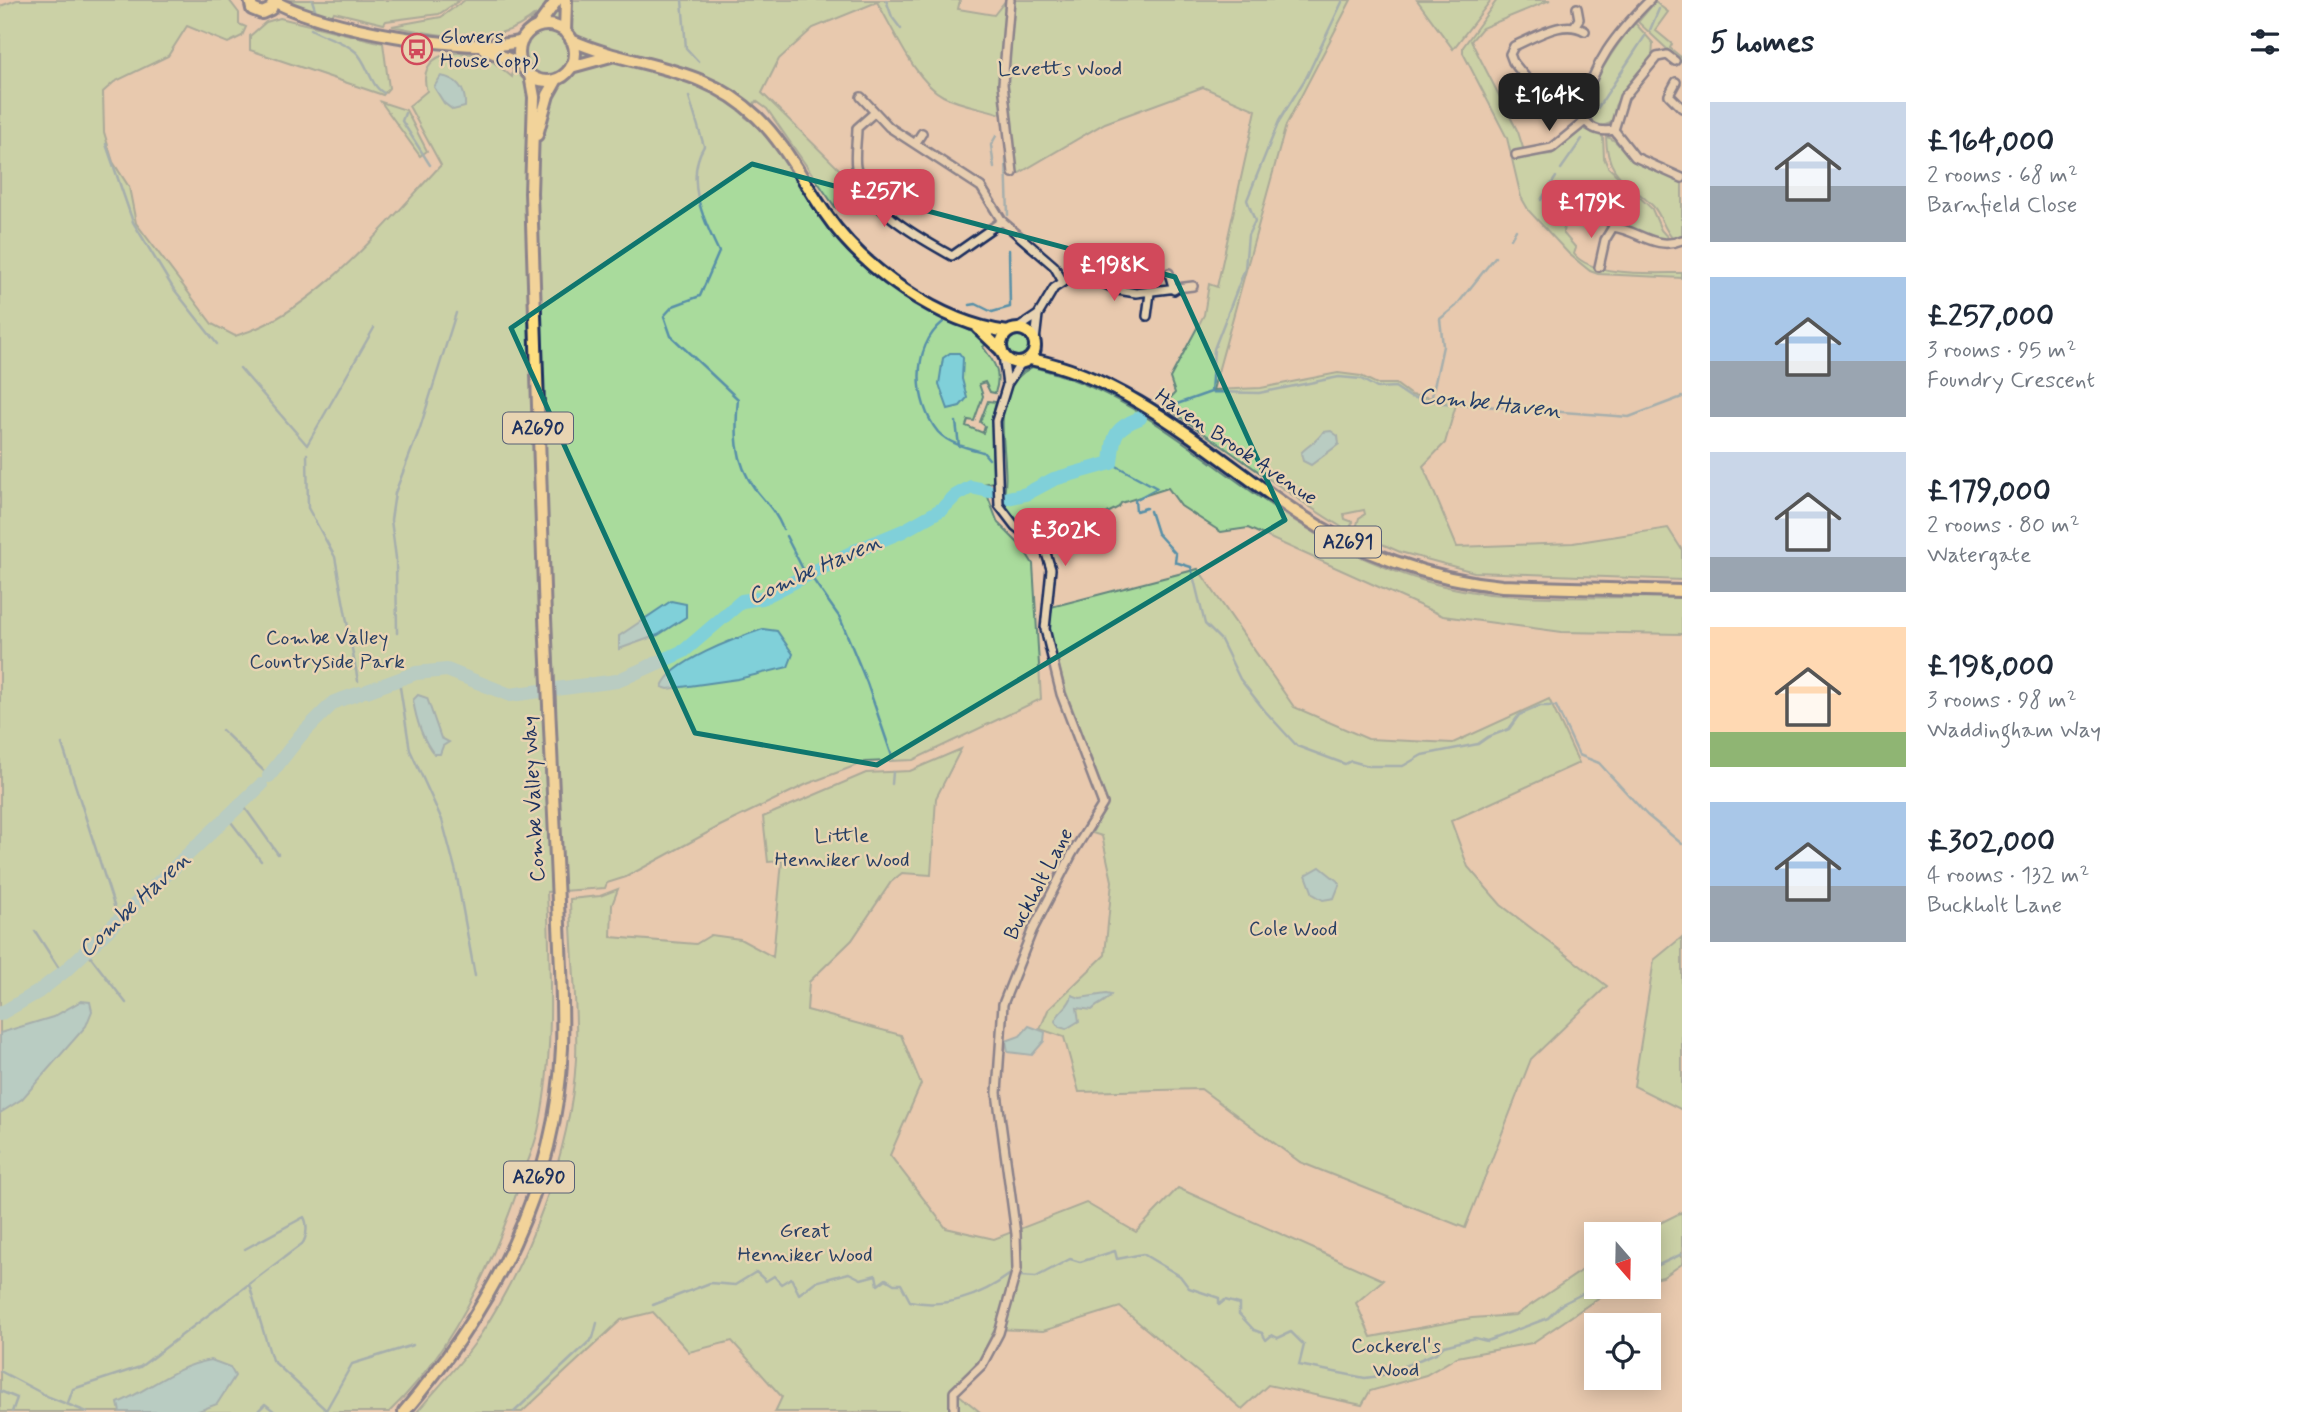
<!DOCTYPE html>
<html lang="en">
<head>
<meta charset="utf-8">
<style>
  body { margin:0; font-family:Mynerve,sans-serif; background:#f6f6f7; color:#1f2937; height:100vh; display:flex; flex-direction:column; font-size:26px; white-space:nowrap }
  * { box-sizing:border-box; margin:0 }
  p { font-size:23px; color:#747a83 }
  .icon { flex:none; width:38px; height:38px; fill:none; stroke:currentColor; stroke-width:2; stroke-linecap:round; stroke-linejoin:round }
  .map { position:relative; flex:1; overflow:hidden }
  .drawer { display:flex; flex-direction:column; background:#fff; width:630px }
  .drawer>* { flex:none }
  .needle { width:46px; rotate:160deg }
  .fabs { position:absolute; left:1584px; top:1222px; display:grid; gap:14px }
  .fabs a { display:grid; place-items:center; width:77px; height:77px; border-radius:0px; background:#fff; box-shadow:0 4px 18px #0003; font-size:35px }
  .price { position:absolute; translate:-50% -60px; padding:0 16px; border-radius:14px; background:#d1495b; color:#fff; font-size:23px; line-height:46px; filter:drop-shadow(0 2px 4px #0008) }
  .price::after { content:''; position:absolute; left:50%; top:42px; width:21px; height:16px; margin-left:-10px; background:inherit; clip-path:polygon(0 0,100% 0,50% 100%) }
  .price.selected { background:#222; color:#fff }
  ul { padding:0; list-style:none }
  li { display:flex; align-items:center; gap:21px; height:175px; padding:0 28px }
  li span { display:grid; place-items:center; flex:none; width:196px; height:140px; border-radius:0px; color:#555 }
  li>.icon { margin-inline-start:auto }
  span .icon { width:84px; height:84px; fill:#fffc; stroke-width:1 }
  li b { font-size:30px }
  h2 { display:flex; justify-content:space-between; align-items:center; height:84px; padding:0 28px; font-size:30px }
  main { display:flex; flex:1; min-height:0 }
  .map>svg:first-child { display:block }
  .green { fill:#a9db9c; stroke:#62857d; stroke-width:2 }
  .water { fill:#80d0d9; stroke:#5890a8; stroke-width:2 }
  .lines { fill:none; stroke-linecap:round; stroke-linejoin:round }
  .stream { stroke:#5890a8; stroke-width:2.5 }
  .river { stroke:#80d0d9; stroke-width:14 }
  .street-casing { stroke:#1b2f5e; stroke-width:12 }
  .primary-casing { stroke:#1b2f5e; stroke-width:16 }
  .street { stroke:#e8d4b2; stroke-width:7 }
  .primary { stroke:#fedf80; stroke-width:10 }
  .marked { fill:none; stroke:#0f766e; stroke-width:5; stroke-linejoin:round }
  .labels { text-anchor:middle; dominant-baseline:central; stroke-width:5; stroke-linejoin:round; paint-order:stroke }
  .shield { fill:#e8d4b2; stroke:#586077; stroke-width:2 }
  .shield-label { font-size:19px; font-weight:bold; fill:#1b2f5e }
  .poi-label { font-size:21px; fill:#1b2f5e; stroke:#e8d4b2; text-anchor:start }
  .park-label { font-size:21px; fill:#294064; stroke:#e8d4b2 }
  .street-label { font-size:21px; fill:#1b2f5e; stroke:#e8d4b2 }
  .water-label { font-size:23px; font-style:italic; fill:#253f6a; stroke:#e8d4b2 }
</style>
</head>
<body>
<main>
<div class="map">
<svg width="1682" height="1412" viewBox="0 0 1682 1412">
  <rect width="100%" height="100%" fill="#e8c9ae"/>
  <filter id="ink" filterUnits="userSpaceOnUse"><feTurbulence type="fractalNoise" baseFrequency=".0143" numOctaves="2"/><feDisplacementMap in="SourceGraphic" scale="14" xChannelSelector="R" yChannelSelector="G"/><feConvolveMatrix kernelMatrix="1 2 1 2 8 2 1 2 1" color-interpolation-filters="sRGB"/></filter>
  <g filter="url(#ink)">
    <path class="green" d="M 17,0 L 229,0 L 239,13 L 239,24 L 246,27 L 242,36 L 228,43 L 187,26 L 168,56 L 114,82 L 103,92 L 104,132 L 113,162 L 129,187 L 136,223 L 212,324 L 235,336 C 315,314 386,223 441,165 L 409,106 L 427,91 C 415,52 461,45 490,60 C 498,64 505,72 512,77 L 518,36 L 536,14 C 495,50 440,35 392,26 L 441,17 L 465,0 L 960,0 L 958,9 L 994,15 L 1006,0 L 1351,0 L 1286,125 L 1213,390 L 1261,388 L 1338,373 L 1361,376 L 1377,384 L 1396,384 L 1411,395 L 1457,401 L 1445,443 L 1423,466 L 1457,547 L 1573,543 L 1668,528 L 1682,550 L 1682,580 L 1474,572 L 1400,552 L 1355,532 L 1359,518 L 1365,514 L 1364,510 L 1344,514 L 1345,519 L 1353,522 L 1348,531 C 1284,493 1226,446 1163,406 L 1175,393 L 1170,378 L 1204,315 L 1209,284 L 1217,287 L 1256,110 L 1203,87 L 1105,123 L 1016,175 L 1012,118 C 990,108 964,107 943,96 C 915,81 894,30 877,2 L 813,28 L 779,59 L 762,93 L 839,169 L 835,207 L 767,109 L 756,101 L 745,117 C 783,143 805,201 835,237 C 872,283 925,307 976,334 L 986,344 L 983,347 C 995,363 1002,373 995,393 L 990,392 L 985,382 L 979,384 L 983,396 L 974,421 L 968,420 L 966,426 L 983,433 L 985,426 L 980,422 L 988,401 L 996,402 L 992,419 L 993,482 L 983,484 L 998,523 L 1023,548 L 1033,564 L 1041,699 L 913,760 L 865,762 L 807,784 L 720,826 L 626,877 L 607,883 L 605,888 L 547,892 C 550,969 555,1050 539,1126 C 536,1143 528,1161 522,1177 C 495,1259 453,1351 389,1412 L 0,1412 L 0,6 Z
      M 284,0 L 460,0 L 439,14 L 386,21 L 384,24 L 334,12 L 332,16 L 295,7 Z
      M 1417,0 L 1491,0 L 1453,49 Z
      M 1497,0 L 1550,0 L 1482,28 L 1471,41 L 1518,132 L 1524,151 L 1515,157 L 1552,154 L 1580,127 L 1603,137 L 1604,158 L 1608,167 L 1652,209 L 1661,230 L 1670,240 L 1649,239 L 1618,225 L 1598,210 L 1560,212 L 1565,216 L 1563,233 L 1576,248 L 1574,254 C 1592,277 1652,273 1682,273 L 1682,278 L 1598,274 L 1590,271 L 1569,254 L 1529,211 L 1521,197 L 1507,138 L 1463,53 L 1463,47 Z
      M 1655,2 L 1668,12 L 1655,30 L 1672,44 L 1670,48 L 1682,58 L 1682,63 L 1638,22 Z
      M 280,18 L 383,43 L 389,88 L 383,95 L 250,50 L 250,36 L 266,22 Z
      M 1635,23 L 1653,43 L 1652,59 L 1624,89 L 1615,106 L 1613,122 L 1600,127 L 1588,118 C 1582,93 1618,42 1635,23 Z
      M 381,102 L 406,110 L 427,151 L 420,156 Z
      M 1606,137 C 1617,138 1622,152 1631,158 C 1646,169 1666,173 1682,182 L 1682,234 L 1673,239 C 1663,228 1662,216 1653,206 C 1628,181 1607,178 1606,137 Z
      M1004 346a14 14 0 1 1 28 0a14 14 0 1 1-28 0Z
      M 1032,367 C 1134,390 1209,467 1295,521 C 1356,560 1429,590 1502,595 C 1562,599 1622,597 1682,597 L 1682,634 L 1562,632 L 1443,616 L 1248,528 L 1221,532 L 1181,506 L 1168,488 L 1121,503 L 1119,507 L 1046,545 L 1017,525 L 1002,503 C 1016,462 980,393 1032,367 Z
      M 1198,569 L 1294,707 L 1368,739 L 1453,743 L 1549,699 L 1579,763 L 1451,821 L 1468,867 L 1501,905 L 1607,986 L 1531,1059 L 1465,1228 L 1300,1162 L 1201,1089 L 1079,1092 L 1064,1037 L 1040,1029 L 1048,1010 L 1105,955 L 1112,881 L 1102,836 L 1092,833 L 1108,803 L 1066,692 L 1049,629 L 1051,607 Z
      M 961,749 L 936,798 L 931,875 L 902,873 L 891,882 L 852,940 L 809,982 L 807,1010 L 901,1035 L 921,1084 L 890,1155 L 946,1228 L 994,1239 L 1086,1203 L 1136,1232 L 1178,1188 L 1383,1280 L 1356,1303 L 1371,1337 L 1472,1318 L 1516,1315 L 1596,1261 L 1596,1286 L 1616,1286 L 1532,1343 L 1457,1357 L 1426,1375 L 1370,1391 L 1362,1405 L 1268,1385 L 1242,1409 L 1120,1307 L 1043,1331 L 995,1329 L 979,1360 L 952,1389 L 980,1412 L 775,1412 L 782,1397 L 732,1341 L 689,1352 L 653,1312 L 621,1320 L 522,1412 L 417,1412 C 436,1389 458,1367 475,1343 C 528,1264 571,1153 576,1059 C 578,1006 571,951 570,899 L 600,896 L 618,889 L 612,905 L 611,937 L 696,944 L 711,935 L 740,939 L 773,957 L 782,861 L 768,862 L 763,817 L 866,773 L 910,771 Z
      M 1682,937 L 1682,1110 L 1634,1086 L 1654,960 Z
      M 1682,1212 L 1682,1264 L 1663,1277 L 1649,1280 L 1648,1234 L 1638,1234 Z"/>
    <path class="water" d="M 441,76 C 458,79 466,90 465,107 L 453,110 L 444,103 L 434,87 Z
      M 950,353 L 959,353 L 963,358 L 962,379 L 967,398 L 960,406 L 948,409 L 939,384 L 943,358 Z
      M 1331,431 L 1338,436 L 1339,444 L 1311,465 L 1303,461 L 1301,453 C 1308,445 1317,442 1323,432 Z
      M 671,601 L 686,604 L 686,617 L 658,635 L 619,649 L 619,636 Z
      M 763,629 L 777,631 L 793,654 L 788,667 L 738,679 L 668,689 L 662,687 C 669,662 739,637 763,629 Z
      M 418,695 L 427,698 L 441,738 L 449,742 L 443,746 L 440,754 L 434,754 C 422,739 416,719 413,700 Z
      M 1320,867 L 1340,883 L 1334,898 L 1323,900 L 1313,894 L 1306,875 Z
      M 1106,994 L 1111,995 C 1107,1002 1097,1004 1092,1010 L 1077,1008 L 1079,1021 L 1066,1029 L 1059,1027 L 1055,1021 C 1059,1010 1070,1007 1072,995 L 1080,998 Z
      M 81,1001 L 90,1002 L 92,1011 L 86,1026 L 22,1099 L 0,1113 L 0,1033 L 53,1017 Z
      M 1029,1026 L 1045,1032 L 1044,1041 L 1032,1055 L 1008,1052 L 1006,1041 L 1020,1036 Z
      M 211,1360 L 230,1367 L 235,1376 L 217,1404 L 196,1412 L 120,1412 L 118,1403 C 153,1388 172,1367 211,1360 Z"/>
    <g class="lines">
      <path class="stream" d="M 312,0 L 315,9
        M 682,0 L 686,48 L 698,61
        M 886,0 L 892,17 L 901,29
        M 311,29 C 326,38 343,40 356,52 C 368,63 370,86 384,93
        M 1650,30 L 1659,9
        M 689,97 L 704,146 C 684,179 704,221 719,252 L 700,296 L 673,306 L 664,316 L 671,336 L 738,399 C 735,431 734,461 755,489 C 767,504 775,510 783,529
        M 1597,109 L 1645,36
        M 405,113 L 402,121 L 430,165
        M 106,144 L 133,222 L 173,288 L 217,344
        M 1006,158 L 1008,215
        M 994,168 L 991,145 L 996,136
        M 1561,169 L 1582,139
        M 1541,200 L 1556,177
        M 1511,239 L 1516,230
        M 970,305 L 976,304 L 992,312 L 1010,307 L 1009,250
        M 943,322 C 911,348 914,402 938,432 C 949,444 968,448 983,452 L 989,459
        M 240,368 L 307,445 L 374,328
        M 1211,392 L 1214,349 L 1245,269 L 1248,235 L 1255,221 L 1247,200 L 1279,121 L 1307,76 L 1343,0
        M 1431,401 L 1443,346 L 1440,319 L 1456,306 L 1495,257
        M 1177,404 L 1211,392 L 1259,393 L 1339,377 L 1361,379 L 1377,388 L 1395,387 L 1410,397 L 1443,403 L 1629,417 L 1682,397
        M 956,422 L 959,446
        M 307,454 L 308,508 L 335,557 L 358,681
        M 1111,463 L 1157,488 L 1135,500 L 1136,511 L 1146,508
        M 1150,511 L 1157,533 L 1176,554 L 1175,562 L 1191,567 L 1205,624 L 1221,640 L 1240,679 L 1265,711 L 1297,746 L 1345,764 L 1351,761 L 1369,766 L 1403,766 L 1422,755 L 1478,744 L 1488,737 L 1509,729 L 1519,715 L 1540,706 L 1556,706 L 1579,755 L 1599,763 L 1647,815 L 1682,844
        M 786,536 L 807,577
        M 810,575 L 840,618 L 867,683 L 893,759
        M 397,633 L 396,558 L 391,520 L 395,493 L 420,428 L 456,313
        M 399,681 L 410,750 L 442,820 L 456,872 L 475,976
        M 222,730 L 269,776
        M 62,744 L 119,921
        M 892,784 L 893,772
        M 243,805 L 278,854
        M 228,818 L 261,861
        M 35,931 L 62,973
        M 86,951 L 126,1003
        M 0,1148 L 2,1151
        M 245,1249 L 304,1217 C 308,1224 307,1238 302,1244 L 249,1284
        M 1648,1270 L 1682,1254
        M 1020,1276 L 1036,1277 L 1070,1259 L 1080,1262 L 1115,1251 L 1117,1259 L 1143,1254 L 1180,1276 L 1189,1288 L 1219,1298 L 1219,1305 L 1225,1300 L 1239,1304 L 1239,1314 L 1254,1330 L 1262,1333 L 1266,1340 L 1272,1335 L 1278,1338 L 1291,1332 L 1304,1345 L 1299,1365 L 1365,1378 L 1380,1376 L 1436,1353 L 1444,1346 L 1475,1338 L 1487,1341 L 1548,1318 L 1562,1304 L 1598,1286
        M 653,1305 L 710,1283 L 735,1285 L 756,1272 L 766,1281 L 774,1276 L 781,1284 L 791,1278 L 799,1294 L 815,1282 L 849,1273 L 861,1279 L 876,1275 L 878,1285 L 886,1279 L 894,1284 L 901,1284 L 910,1301 C 944,1309 981,1296 1009,1275
        M 0,1371 L 49,1397 L 87,1412
        M 0,1391 L 17,1398 L 12,1412
        M 68,1403 L 73,1389 L 140,1367 L 249,1284 L 272,1360 L 326,1410
        M 257,1412 L 265,1404 L 275,1412
        M 325,1412 L 352,1364 L 413,1345
        M 514,1412 L 593,1338 L 597,1323"/>
      <path class="river" d="M 1003,499 L 1026,494 L 1054,479 L 1111,463 C 1114,436 1112,429 1140,418
        M 367,691 L 416,673 L 447,670 L 510,695 L 617,681 L 684,651 L 742,601 L 762,598 L 855,551 L 903,531 L 942,509 L 955,496 L 971,487 L 989,491
        M 269,776 L 300,736 L 334,702 L 360,693
        M 0,1014 L 38,992 L 65,971 L 261,785"/>
      <g class="street-casing">
        <path id="street" d="M 1010,0 L 1003,84 L 1013,173
          M 1650,0 C 1614,36 1594,62 1581,112 C 1587,128 1598,133 1614,130 L 1635,157 L 1682,178
          M 1575,25 L 1579,19 L 1577,8
          M 1676,82 L 1669,95 L 1682,108
          M 861,97 L 889,127 L 981,187 L 1002,221 L 1054,266 L 1062,280
          M 1581,112 L 1561,110 L 1546,102 L 1513,62 L 1510,54 L 1514,46 C 1536,37 1563,18 1585,31
          M 874,113 L 857,128 C 857,140 854,155 856,167 C 865,209 918,237 952,256 L 1002,221
          M 1614,130 L 1624,97 L 1657,57 L 1667,55 L 1675,61
          M 915,144 L 922,133
          M 1516,155 L 1552,148 L 1584,122
          M 1562,211 L 1598,214 L 1612,223 L 1613,227 C 1638,230 1655,251 1682,240
          M 1599,267 L 1605,240 L 1613,227
          M 1169,273 L 1174,290
          M 1147,316 L 1150,293
          M 1017,329 L 1038,315 L 1054,288 L 1071,277 L 1092,278 L 1118,290 L 1136,293 L 1193,286
          M 1035,341 L 1038,315
          M 1008,383 L 1021,363
          M 954,1412 L 954,1392 L 982,1365 L 999,1333 L 1017,1269 L 1016,1234 L 997,1093 L 1003,1004 L 1032,931 L 1072,854 L 1103,804 L 1061,694 L 1045,629 L 1051,569 L 1045,550 L 1015,526 L 999,505 L 996,421 L 1007,385 L 1003,355"/>
      </g>
      <g class="primary-casing">
        <path id="primary" d="M 250,0 L 252,9 L 262,13 L 271,9 L 274,0
          M 274,1 C 318,27 473,56 522,41
          M519 53a28 28 0 1 1 56 0a28 28 0 1 1-56 0Z
          M 538,26 L 557,0
          M 565,32 L 566,0
          M 571,40 C 635,69 701,63 757,117 C 785,144 803,181 825,213 C 863,269 939,323 1008,332
          M 484,49 L 521,64
          M 571,67 L 611,56
          M 537,135 L 548,95 L 557,79
          M 978,328 L 1001,350
          M1001 346a17 17 0 1 1 34 0a17 17 0 1 1-34 0Z
          M 1030,359 C 1131,378 1214,457 1297,513 C 1357,553 1430,579 1502,586 L 1682,591
          M 404,1412 C 493,1307 556,1189 562,1048 C 563,1022 562,995 561,968 L 545,618 L 531,193 L 534,97 L 530,75"/>
      </g>
      <use href="#street" class="street"/>
      <use href="#primary" class="primary"/>
    </g>
  </g>
  <path d="M0 0H1682V1412H0ZM 752,164 L 1175,277 L 1285,520 L 877,765 L 695,733 L 511,328 Z" fill="#e8c9ae" fill-opacity=".55" fill-rule="evenodd"/>
  <path class="marked" d="M 752,164 L 1175,277 L 1285,520 L 877,765 L 695,733 L 511,328 Z"/>
  <defs>
    <g id="bus-ring" transform="scale(1.575)"><circle r="9.5" fill="#e8d4b2" stroke="#d1495b" stroke-width="1.5"/><path d="M-5-6H5V4H4V6H2V4H-2V6H-4V4H-5ZM-3.5-4V0h7V-4ZM-3.5 1.2v1.5H-2V1.2ZM2 1.2v1.5H3.5V1.2Z" fill="#d1495b"/></g>
  </defs>
  <g fill-rule="evenodd">
    <use href="#bus-ring" x="417" y="49"/>
  </g>
  <g class="labels">
    <g class="shield">
      <rect x="503" y="412.5" width="70" height="31" rx="5"/>
      <rect x="1315" y="526.5" width="66" height="31" rx="5"/>
      <rect x="504" y="1161.5" width="70" height="31" rx="5"/>
    </g>
    <g class="shield-label">
      <text x="538" y="428">A2690</text>
      <text x="1348" y="542">A2691</text>
      <text x="539" y="1177">A2690</text>
    </g>
    <g class="poi-label">
      <text x="440" y="37">Glovers<tspan x="440" dy="24">House (opp)</tspan></text>
    </g>
    <g class="park-label">
      <text x="1060" y="69">Levetts Wood</text>
      <text x="327" y="638">Combe Valley<tspan x="327" dy="24">Countryside Park</tspan></text>
      <text x="842" y="836">Little<tspan x="842" dy="24">Henniker Wood</tspan></text>
      <text x="1293" y="929">Cole Wood</text>
      <text x="805" y="1231">Great<tspan x="805" dy="24">Henniker Wood</tspan></text>
      <text x="1396" y="1346">Cockerel's<tspan x="1396" dy="24">Wood</tspan></text>
    </g>
    <g class="street-label">
      <text transform="translate(1236 447) rotate(34)">Haven Brook Avenue</text>
      <text transform="translate(534 799) rotate(-93)">Combe Valley Way</text>
      <text transform="translate(1039 884) rotate(-62)">Buckholt Lane</text>
    </g>
    <g class="water-label">
      <text transform="translate(1490 404) rotate(6)">Combe Haven</text>
      <text transform="translate(815 570) rotate(-24)">Combe Haven</text>
      <text transform="translate(135 905) rotate(-43)">Combe Haven</text>
    </g>
  </g>
</svg>
<div class="fabs">
<a><svg class="needle" viewBox="-14 -14 28 28"><path d="M0-13l5 13h-10z" fill="#e53935"/><path d="M0 13l5-13h-10z" fill="#747a83"/></svg></a>
<a><svg class="icon" aria-label="locate" viewBox="0 0 24 24"><circle cx="12" cy="12" r="6"/><path d="M12 2v4M12 18v4M2 12h4M18 12h4"/></svg></a>
</div>
<b class="price selected" style="left:1549px;top:133px">£164K</b>
<b class="price" style="left:884px;top:229px">£257K</b>
<b class="price" style="left:1591px;top:240px">£179K</b>
<b class="price" style="left:1114px;top:303px">£198K</b>
<b class="price" style="left:1065px;top:568px">£302K</b>
</div>
<section class="drawer">
<h2>5 homes<svg class="icon" aria-label="filters" viewBox="0 0 24 24"><path d="M4 7h16M4 17h16"/><circle cx="9" cy="7" r="2"/><circle cx="15" cy="17" r="2"/></svg></h2>
<ul>
<li><span style="background:linear-gradient(#c9d6e8 60%,#9aa5b1 0)"><svg class="icon" aria-label="home" viewBox="0 0 24 24"><path d="M3 11l9-7 9 7M6 9v11h12V9"/></svg></span><div><b>£164,000</b><p>2 rooms · 68 m²</p><p>Barnfield Close</p></div></li>
<li><span style="background:linear-gradient(#a9c7e8 60%,#9aa5b1 0)"><svg class="icon" aria-label="home" viewBox="0 0 24 24"><path d="M3 11l9-7 9 7M6 9v11h12V9"/></svg></span><div><b>£257,000</b><p>3 rooms · 95 m²</p><p>Foundry Crescent</p></div></li>
<li><span style="background:linear-gradient(#c9d6e8 75%,#9aa5b1 0)"><svg class="icon" aria-label="home" viewBox="0 0 24 24"><path d="M3 11l9-7 9 7M6 9v11h12V9"/></svg></span><div><b>£179,000</b><p>2 rooms · 80 m²</p><p>Watergate</p></div></li>
<li><span style="background:linear-gradient(#ffd9b3 75%,#8fb573 0)"><svg class="icon" aria-label="home" viewBox="0 0 24 24"><path d="M3 11l9-7 9 7M6 9v11h12V9"/></svg></span><div><b>£198,000</b><p>3 rooms · 98 m²</p><p>Waddingham Way</p></div></li>
<li><span style="background:linear-gradient(#a9c7e8 60%,#9aa5b1 0)"><svg class="icon" aria-label="home" viewBox="0 0 24 24"><path d="M3 11l9-7 9 7M6 9v11h12V9"/></svg></span><div><b>£302,000</b><p>4 rooms · 132 m²</p><p>Buckholt Lane</p></div></li>
</ul>
</section>
</main>
</body>
</html>
